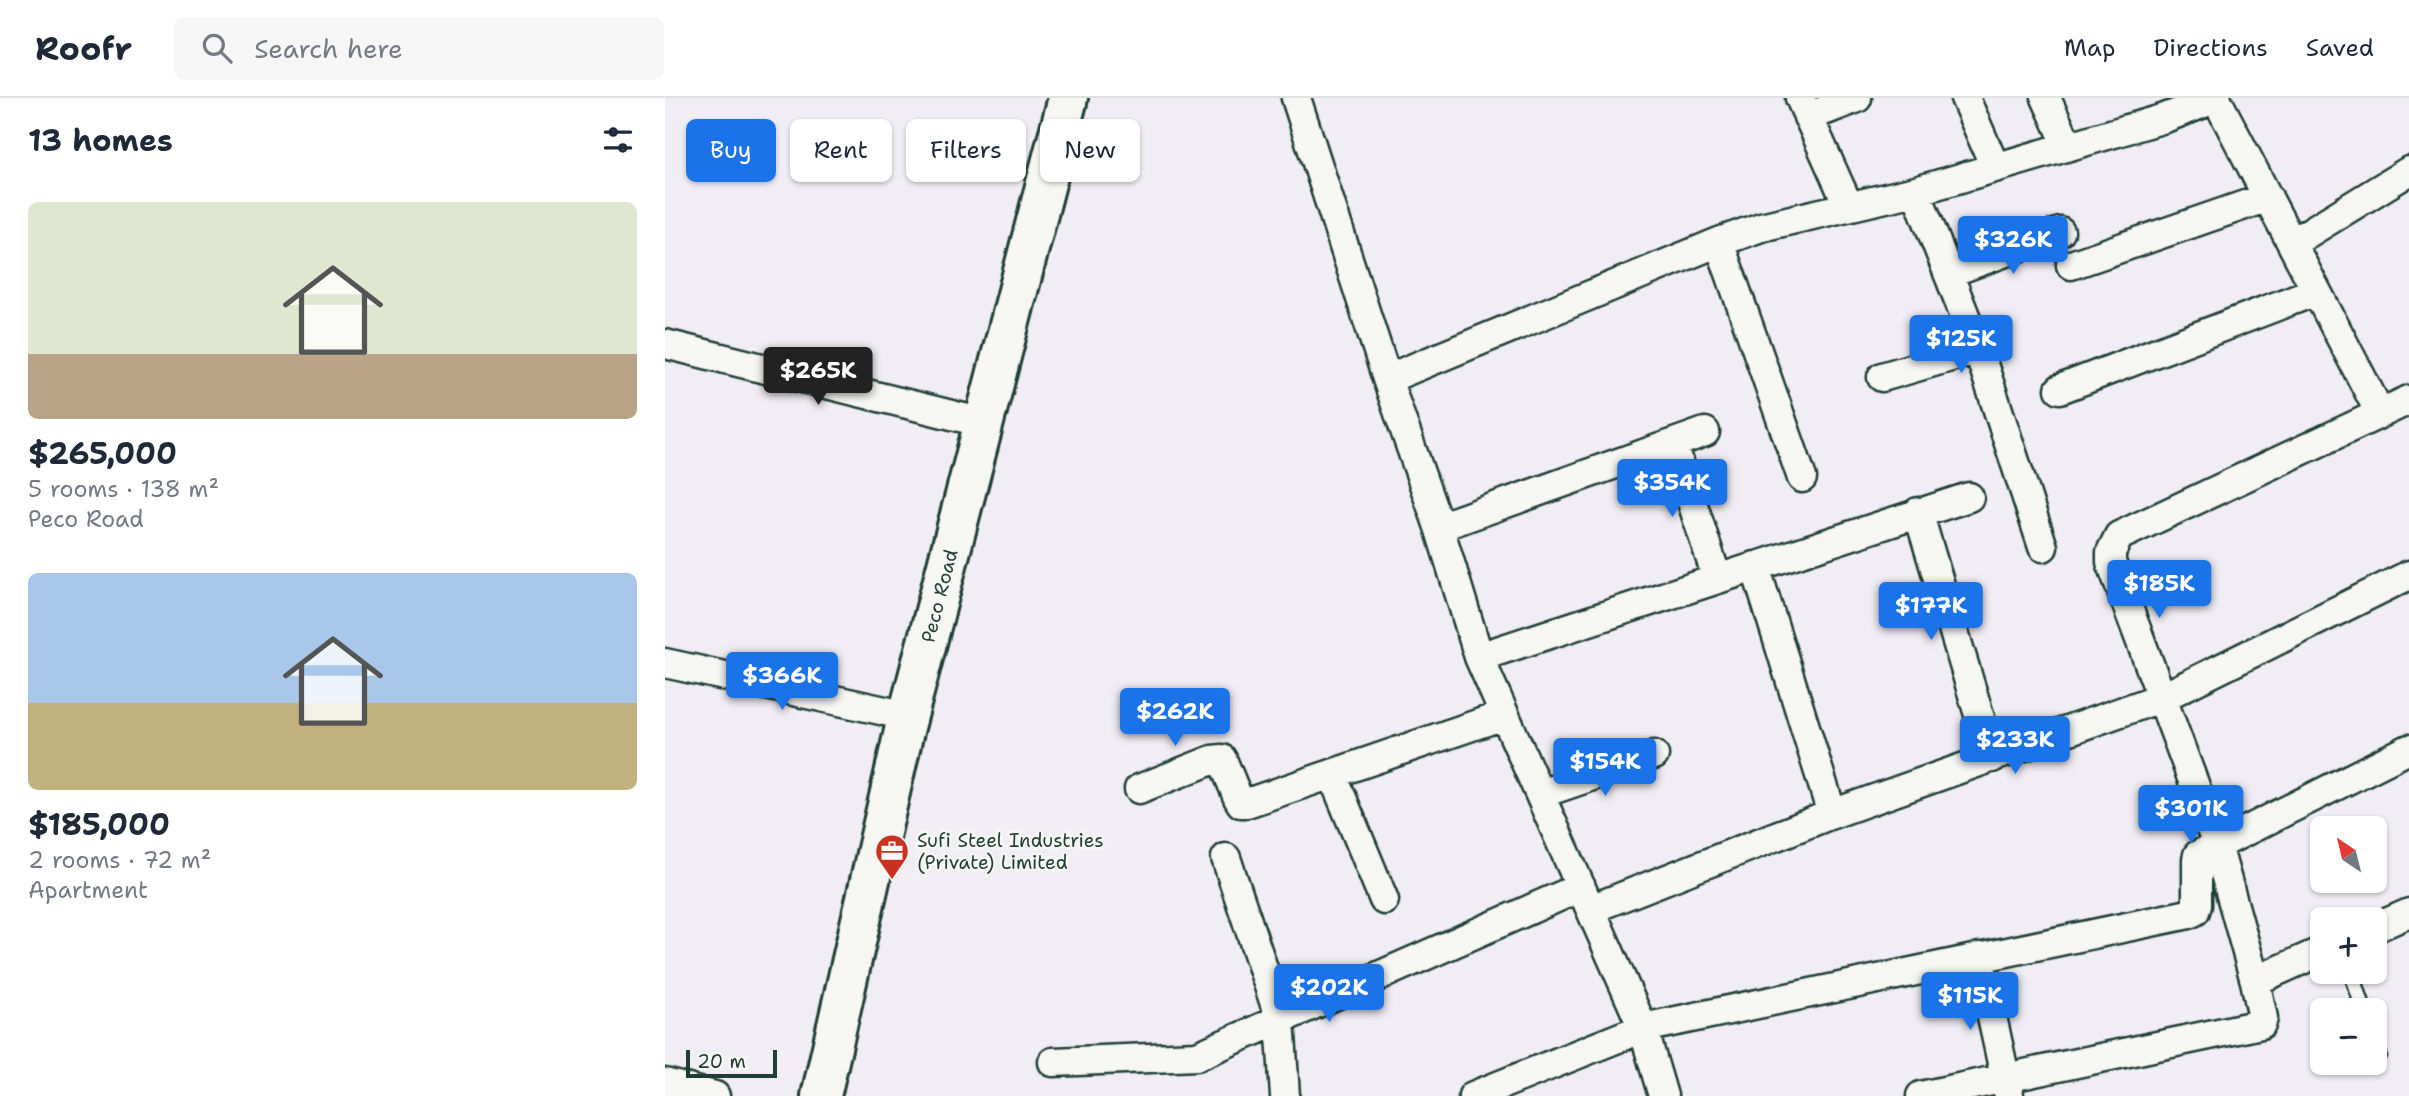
<!DOCTYPE html>
<html lang="en">
<head>
<meta charset="utf-8">
<style>
  body { margin:0; font-family:"Shantell Sans",sans-serif; background:#f6f6f7; color:#1f2937; height:100vh; display:flex; flex-direction:column; font-size:26px; white-space:nowrap }
  * { box-sizing:border-box; margin:0 }
  p { font-size:23px; color:#747a83 }
  .icon { flex:none; width:38px; height:38px; fill:none; stroke:currentColor; stroke-width:2; stroke-linecap:round; stroke-linejoin:round }
  .map { position:relative; flex:1; overflow:hidden }
  .details { display:flex; flex-direction:column; background:#fff; width:665px }
  .details>* { flex:none }
  .guide { position:absolute; left:21px; top:21px; width:665px; height:63px; display:flex; gap:14px }
  .needle { width:46px; rotate:325deg }
  .tools { position:absolute; left:1645px; top:718px; display:grid; gap:14px }
  .tools a { display:grid; place-items:center; width:77px; height:77px; border-radius:10px; background:#fff; box-shadow:0 2px 5px #0004; font-size:35px }
  .scale { position:absolute; left:21px; bottom:18px; width:91px; box-sizing:border-box; padding-left:7px; border:4px solid #1f3d34; border-top:0; font-size:19px; line-height:24px; white-space:nowrap; color:#1f3d34; -webkit-text-stroke:5px #f6f6f2; paint-order:stroke }
  .price { position:absolute; translate:-50% -60px; padding:0 16px; border-radius:7px; background:#1a73e8; color:#fff; font-size:23px; line-height:46px; filter:drop-shadow(0 2px 4px #0008) }
  .price::after { content:''; position:absolute; left:50%; top:42px; width:21px; height:16px; margin-left:-10px; background:inherit; clip-path:polygon(0 0,100% 0,50% 100%) }
  .price.selected { background:#222; color:#fff }
  ul { padding:0; list-style:none }
  li { display:grid; align-content:center; gap:14px; height:371px; padding:0 28px }
  li span { display:grid; place-items:center; height:217px; border-radius:10px; color:#555 }
  li>.icon { margin-inline-start:auto }
  span .icon { width:126px; height:126px; fill:#fffc; stroke-width:1 }
  li b { font-size:30px }
  h2 { display:flex; justify-content:space-between; align-items:center; height:84px; padding:0 28px; font-size:30px }
  .pill { padding:0 24px; border-radius:10px; background:#fff; box-shadow:0 2px 5px #0004; font-size:24px; line-height:63px }
  .pill.selected { background:#1a73e8; color:#fff }
  header { display:flex; align-items:center; gap:42px; box-sizing:border-box; height:98px; padding:0 35px; background:#fff; border-bottom:2px solid #e0e1e3 }
  header strong { font-size:33px }
  nav { display:flex; gap:38px; margin-inline-start:auto; font-size:24px }
  .search { width:490px; height:63px; background:#f6f6f7; display:flex; align-items:center; gap:18px; box-sizing:border-box; padding:0 24px; border-radius:10px; color:#747a83; font-size:26px }
  main { display:flex; flex:1; min-height:0 }
  .map>svg:first-child { display:block }
  .lines { fill:none; stroke-linecap:round; stroke-linejoin:round }
  .lane-casing { stroke:#1f3d34; stroke-width:19 }
  .street-casing { stroke:#1f3d34; stroke-width:33 }
  .secondary-casing { stroke:#1f3d34; stroke-width:44 }
  .lane { stroke:#f6f6f2; stroke-width:14 }
  .street { stroke:#f6f6f2; stroke-width:28 }
  .secondary { stroke:#f6f6f2; stroke-width:38 }
  .labels { text-anchor:middle; dominant-baseline:central; stroke-width:5; stroke-linejoin:round; paint-order:stroke }
  .street-label { font-size:19px; fill:#1f3d34; stroke:#f6f6f2 }
  .poi-label { font-size:19px; fill:#1f3d34; stroke:#f6f6f2; text-anchor:start }
</style>
</head>
<body>
<header>
<strong>Roofr</strong>
<div class="search"><svg class="icon" aria-label="search" viewBox="0 0 24 24"><circle cx="10" cy="10" r="6"/><path d="M15 15l6 6"/></svg>Search here</div>
<nav><a>Map</a><a>Directions</a><a>Saved</a></nav>
</header>
<main>
<section class="details">
<h2>13 homes<svg class="icon" aria-label="filters" viewBox="0 0 24 24"><path d="M4 7h16M4 17h16"/><circle cx="9" cy="7" r="2"/><circle cx="15" cy="17" r="2"/></svg></h2>
<ul>
<li><span style="background:linear-gradient(#dfe7d0 70%,#b9a48a 0)"><svg class="icon" aria-label="home" viewBox="0 0 24 24"><path d="M3 11l9-7 9 7M6 9v11h12V9"/></svg></span><div><b>$265,000</b><p>5 rooms · 138 m²</p><p>Peco Road</p></div></li>
<li><span style="background:linear-gradient(#a9c7e8 60%,#c2b280 0)"><svg class="icon" aria-label="home" viewBox="0 0 24 24"><path d="M3 11l9-7 9 7M6 9v11h12V9"/></svg></span><div><b>$185,000</b><p>2 rooms · 72 m²</p><p>Apartment</p></div></li>
</ul>
</section>
<div class="map">
<svg width="1744" height="998" viewBox="0 0 1744 998">
  <rect width="100%" height="100%" fill="#f1edf4"/>
  <filter id="ink" filterUnits="userSpaceOnUse"><feTurbulence type="fractalNoise" baseFrequency=".0143" numOctaves="2"/><feDisplacementMap in="SourceGraphic" scale="14" xChannelSelector="R" yChannelSelector="G"/><feConvolveMatrix kernelMatrix="1 2 1 2 8 2 1 2 1" color-interpolation-filters="sRGB"/></filter>
  <g filter="url(#ink)">
    <g class="lines">
      <g class="lane-casing">
        <path id="lane" d="M 1686,873 L 1699,912
          M 1710,946 L 1714,957"/>
      </g>
      <g class="street-casing">
        <path id="street" d="M 631,0 L 722,281 L 774,429 L 814,559 L 978,930 L 998,998
          M 1135,0 L 1183,107
          M 1300,0 L 1330,69
          M 1381,0 L 1403,48
          M 1551,0 L 1715,315
          M 1143,19 L 1192,0
          M 1251,93 L 1313,251 L 1378,449
          M 1627,145 L 1744,73
          M 1406,167 L 1603,99
          M 1283,175 L 1395,134
          M 0,246 L 319,325
          M 1217,279 L 1313,251
          M 722,281 L 1054,144
          M 1395,291 L 1651,193
          M 1008,346 L 1052,480
          M 1137,380 L 1054,144 L 1096,129 L 1251,93 L 1500,20 L 1552,0
          M 1253,414 L 1327,660
          M 774,429 L 1040,334
          M 1090,468 L 1167,716
          M 814,559 L 1304,399
          M 0,565 L 243,618
          M 667,676 L 719,802
          M 474,691 L 547,662 L 557,661 L 573,700 L 576,705 L 582,705 L 839,617
          M 875,696 L 989,657
          M 561,760 L 615,921 L 620,998
          M 926,811 L 1167,716 L 1498,599 L 1744,477
          M 1710,830 L 1744,815
          M 1314,859 L 1344,997
          M 1590,883 L 1657,853
          M 388,964 L 532,958 L 916,789
          M 0,985 L 50,998
          M 808,998 L 978,930 L 1524,816 L 1530,813 L 1532,807 L 1532,762 L 1533,757 L 1744,651
          M 1256,998 L 1596,926 L 1598,920 L 1590,883 L 1552,747 L 1446,464 L 1446,454 L 1454,438 L 1744,302"/>
      </g>
      <g class="secondary-casing">
        <g id="secondary">
          <path id="s1" d="M 156,998 L 239,633 L 403,0"/>
        </g>
      </g>
      <use href="#lane" class="lane"/>
      <use href="#street" class="street"/>
      <use href="#secondary" class="secondary"/>
    </g>
  </g>
  <defs>
    <g id="office-pin" transform="scale(1.75)"><path d="M0 17L-7.5 6A9.5 9.5 0 1 1 7.5 6Z" fill="#c8321e" stroke="#f6f6f2"/><path d="M-6-3h4V-5.5h4V-3h4V5H-6ZM-1-4.5V-3h2v-1.5ZM-6 0V1H6V0Z" fill="#fff"/></g>
  </defs>
  <g fill-rule="evenodd">
    <use href="#office-pin" x="227" y="753"/>
  </g>
  <g class="labels">
    <g class="street-label">
      <text stroke="none"><textPath href="#s1" startOffset="514">Peco Road</textPath></text>
    </g>
    <g class="poi-label">
      <text x="252" y="742">Sufi Steel Industries<tspan x="252" dy="22">(Private) Limited</tspan></text>
    </g>
  </g>
</svg>
<div class="tools">
<a><svg class="needle" viewBox="-14 -14 28 28"><path d="M0-13l5 13h-10z" fill="#e53935"/><path d="M0 13l5-13h-10z" fill="#747a83"/></svg></a>
<a>+</a>
<a>−</a>
</div>
<div class="scale">20 m</div>
<b class="price" style="left:1348px;top:178px">$326K</b>
<b class="price" style="left:1296px;top:277px">$125K</b>
<b class="price selected" style="left:153px;top:309px">$265K</b>
<b class="price" style="left:1007px;top:421px">$354K</b>
<b class="price" style="left:1494px;top:522px">$185K</b>
<b class="price" style="left:1266px;top:544px">$177K</b>
<b class="price" style="left:117px;top:614px">$366K</b>
<b class="price" style="left:510px;top:650px">$262K</b>
<b class="price" style="left:1350px;top:678px">$233K</b>
<b class="price" style="left:940px;top:700px">$154K</b>
<b class="price" style="left:1526px;top:747px">$301K</b>
<b class="price" style="left:664px;top:926px">$202K</b>
<b class="price" style="left:1305px;top:934px">$115K</b>
<div class="guide">
<a class="pill selected">Buy</a>
<a class="pill">Rent</a>
<a class="pill">Filters</a>
<a class="pill">New</a>
</div>
</div>
</main>
</body>
</html>
